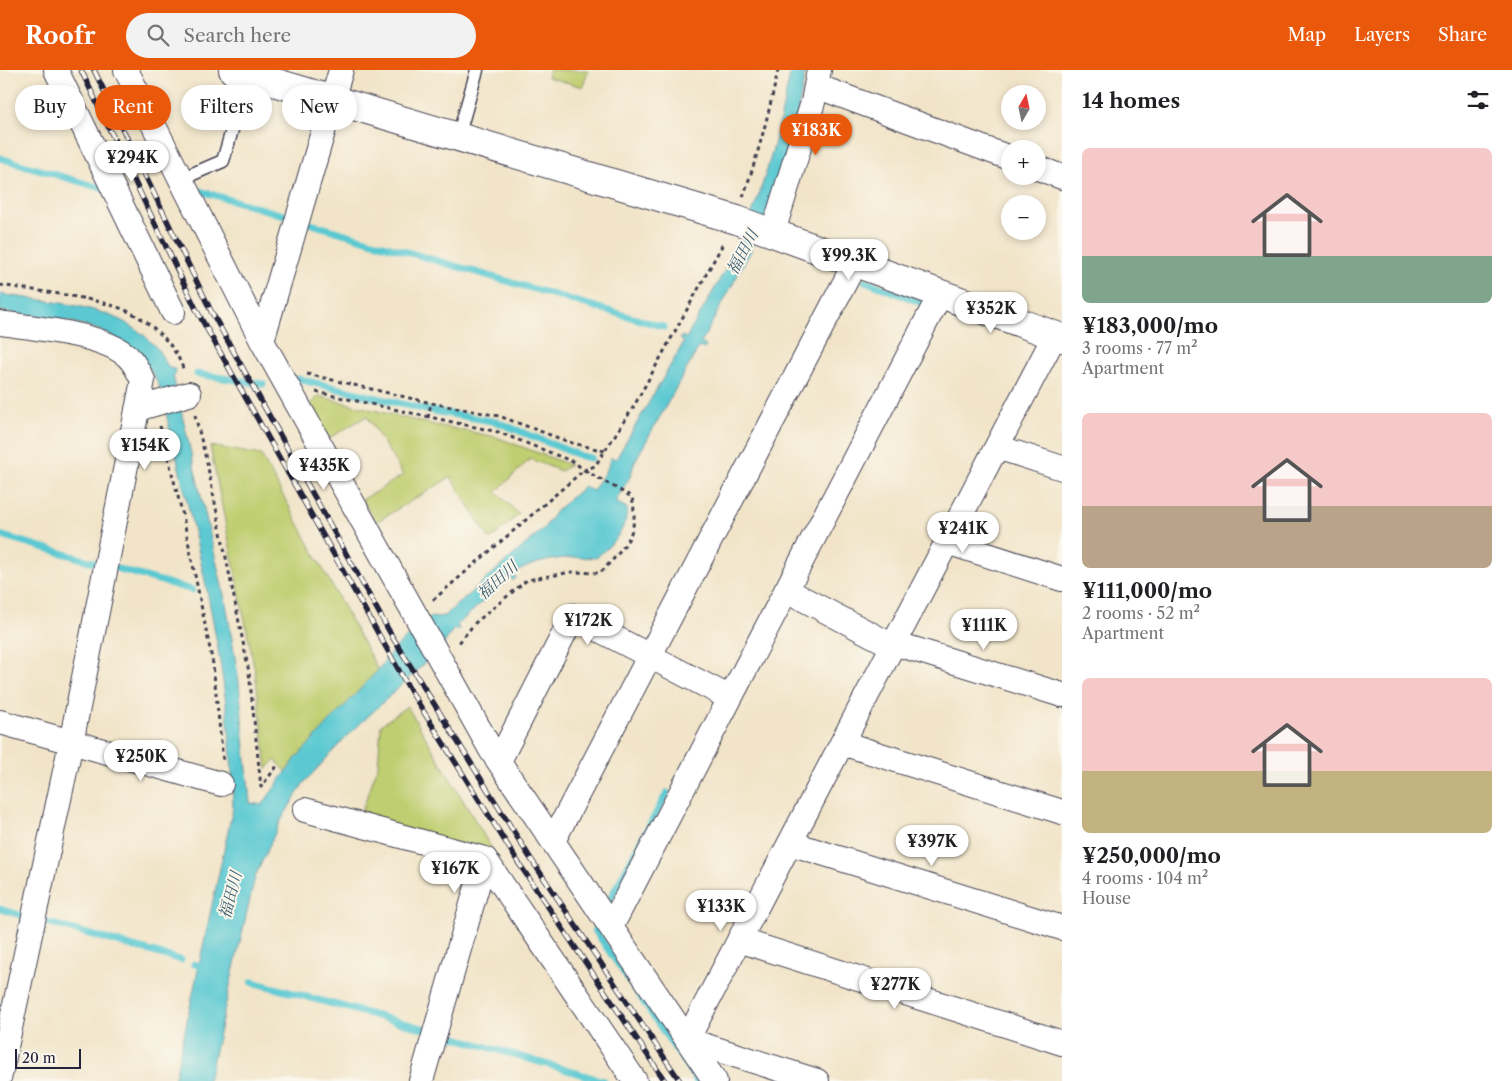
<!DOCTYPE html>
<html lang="en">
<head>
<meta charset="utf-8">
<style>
  body { margin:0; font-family:"Libre Caslon Text","Noto Serif JP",serif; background:#f2f2f2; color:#202124; height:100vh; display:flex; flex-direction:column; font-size:19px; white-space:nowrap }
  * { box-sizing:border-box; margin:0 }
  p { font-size:16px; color:#757577 }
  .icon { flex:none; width:28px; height:28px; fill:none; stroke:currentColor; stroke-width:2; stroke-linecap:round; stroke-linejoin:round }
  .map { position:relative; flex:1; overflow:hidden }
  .sheet { display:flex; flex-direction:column; background:#fff; width:450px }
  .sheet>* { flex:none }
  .hud { position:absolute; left:15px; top:15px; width:475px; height:45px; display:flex; gap:10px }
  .needle { width:32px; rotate:9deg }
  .tools { position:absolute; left:1001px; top:15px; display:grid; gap:10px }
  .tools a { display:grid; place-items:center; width:45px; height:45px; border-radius:50%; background:#fff; box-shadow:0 2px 8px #0003; font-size:25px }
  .scale { position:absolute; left:15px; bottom:12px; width:66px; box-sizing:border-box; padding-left:5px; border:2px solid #22223b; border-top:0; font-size:14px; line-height:18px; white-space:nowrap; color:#22223b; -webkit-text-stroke:4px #fbf7ec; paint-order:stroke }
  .price { position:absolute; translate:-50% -42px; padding:0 11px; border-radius:18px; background:#fff; color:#222; font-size:16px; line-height:32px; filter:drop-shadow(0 1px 2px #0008) }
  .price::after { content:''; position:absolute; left:50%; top:30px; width:15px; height:11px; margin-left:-8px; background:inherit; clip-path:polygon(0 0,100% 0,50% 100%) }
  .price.selected { background:#ea580c; color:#fff }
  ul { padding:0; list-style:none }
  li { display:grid; align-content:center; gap:10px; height:265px; padding:0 20px }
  li span { display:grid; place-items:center; height:155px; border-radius:8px; color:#555 }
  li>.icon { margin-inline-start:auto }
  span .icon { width:90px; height:90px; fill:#fffc; stroke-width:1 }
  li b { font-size:21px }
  h2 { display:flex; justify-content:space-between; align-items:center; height:60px; padding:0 20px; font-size:21px }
  .chip { padding:0 18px; border-radius:22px; background:#fff; box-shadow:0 2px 8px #0003; font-size:18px; line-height:45px }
  .chip.selected { background:#ea580c; color:#fff }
  header { display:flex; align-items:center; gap:30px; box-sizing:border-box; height:70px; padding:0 25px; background:#ea580c; color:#fff }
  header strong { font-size:24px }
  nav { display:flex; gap:28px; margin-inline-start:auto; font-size:18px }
  .search { width:350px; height:45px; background:#f2f2f2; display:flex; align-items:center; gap:12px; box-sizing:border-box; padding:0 18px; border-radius:28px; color:#757577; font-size:19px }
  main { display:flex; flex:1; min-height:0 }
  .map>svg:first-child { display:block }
  .green { fill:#bfce70; stroke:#707856 }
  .water { fill:#5cc9d2; stroke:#3f7686 }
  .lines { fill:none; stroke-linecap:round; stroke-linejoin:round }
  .stream { stroke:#5cc9d2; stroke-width:7 }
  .service-casing { stroke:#413f50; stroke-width:15 }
  .minor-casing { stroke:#413f50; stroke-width:26 }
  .tertiary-casing { stroke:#413f50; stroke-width:30 }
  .path { stroke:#413f50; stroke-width:3; stroke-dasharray:4 4; stroke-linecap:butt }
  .service { stroke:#fff; stroke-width:12 }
  .minor { stroke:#fff; stroke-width:24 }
  .tertiary { stroke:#fff; stroke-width:28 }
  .rail-casing { stroke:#22223b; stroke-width:5.5 }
  .rail { stroke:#fbf7ec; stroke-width:4; stroke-dasharray:11; stroke-linecap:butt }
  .labels { text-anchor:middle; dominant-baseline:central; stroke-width:4; stroke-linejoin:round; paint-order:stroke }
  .water-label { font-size:16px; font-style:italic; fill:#365c70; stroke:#fbf7ec }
</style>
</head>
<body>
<header>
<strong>Roofr</strong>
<div class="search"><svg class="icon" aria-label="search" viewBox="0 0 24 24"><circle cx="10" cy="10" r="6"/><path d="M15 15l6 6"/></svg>Search here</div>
<nav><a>Map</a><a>Layers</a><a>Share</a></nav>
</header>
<main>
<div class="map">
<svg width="1062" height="1011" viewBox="0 0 1062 1011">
  <rect width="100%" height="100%" fill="#fbf7ec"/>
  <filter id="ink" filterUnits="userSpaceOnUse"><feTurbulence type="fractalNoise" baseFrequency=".02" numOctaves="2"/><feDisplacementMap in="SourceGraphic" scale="10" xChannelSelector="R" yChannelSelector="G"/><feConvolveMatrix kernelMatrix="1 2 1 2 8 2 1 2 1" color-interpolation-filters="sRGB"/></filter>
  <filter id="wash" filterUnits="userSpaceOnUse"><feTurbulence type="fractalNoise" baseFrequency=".0096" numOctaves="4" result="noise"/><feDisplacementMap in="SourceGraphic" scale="20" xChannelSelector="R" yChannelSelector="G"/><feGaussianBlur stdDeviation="1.12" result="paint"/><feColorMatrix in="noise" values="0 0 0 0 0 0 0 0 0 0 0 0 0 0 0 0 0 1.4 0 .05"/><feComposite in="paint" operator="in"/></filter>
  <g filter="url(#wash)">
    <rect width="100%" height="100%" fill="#f1e4c8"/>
    <path class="green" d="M 549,0 L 588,0 L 583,17 L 547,7 Z
      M 318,326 L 421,352 L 496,367 L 570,395 L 561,401 L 530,389 L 496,422 L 519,444 L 490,470 L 451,407 L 376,452 L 362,430 L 403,405 L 367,346 L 326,370 L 309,336 Z
      M 210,376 L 261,385 L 378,600 L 286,701 L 275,690 L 267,699 L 255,601 Z
      M 407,636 L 495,784 L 360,746 L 378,696 L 381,655 Z"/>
    <path class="water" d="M 791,0 L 806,0 L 794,59 L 761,162 L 701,273 L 706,276 L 704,279 L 699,277 L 634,393 L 631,405 L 615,432 L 627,438 C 627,461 611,475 596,488 C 570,486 535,489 514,504 L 516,508 L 513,511 L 510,507 L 457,555 L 459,559 L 456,561 L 454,558 L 442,577 L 345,668 L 303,714 L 280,752 L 255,807 L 208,1011 L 174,1011 L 233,738 C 232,595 192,456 160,318 C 129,249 65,252 0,241 L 0,224 C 52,233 116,233 154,275 C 160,281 164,290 169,298 L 175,299 L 176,304 L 173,306 L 226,533 L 239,612 L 250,733 L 262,735 L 296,688 L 378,600 L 392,581 L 427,548 L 444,546 L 544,458 L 556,441 L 584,416 L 593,421 L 608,397 L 610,388 L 616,389 L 684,272 L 680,269 L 682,266 L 686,268 C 707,232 729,196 746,157 C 768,108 780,53 791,0 Z"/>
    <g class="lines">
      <path class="stream" d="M 0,88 L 107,120
        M 200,121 L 287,146
        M 308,153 L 664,257
        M 865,211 L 925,234 L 922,239
        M 197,304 L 263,314
        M 298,309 L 427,340
        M 433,341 L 497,352 L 581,386 L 591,388
        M 0,465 L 96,493
        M 115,498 L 192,520
        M 608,833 L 667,723
        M 0,839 L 24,846
        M 42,851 L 181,890
        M 595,860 L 697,1011
        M 194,894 L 208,898
        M 252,912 L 425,959
        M 443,964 L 604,1011"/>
    </g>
  </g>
  <g filter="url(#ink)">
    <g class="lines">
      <g class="service-casing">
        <path id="service" d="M 458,67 L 477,0
          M 181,109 L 223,91 L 241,29"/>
      </g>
      <g class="minor-casing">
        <path id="minor" d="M 56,0 L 173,242
          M 126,0 L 262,271 L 491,680 L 715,1011
          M 816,16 L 1010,88
          M 1038,98 L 1062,107
          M 773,162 L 813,32 L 819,0
          M 0,253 C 33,258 110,264 131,290 C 136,296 139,303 143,310 L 71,673 L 0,1005
          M 262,271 L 341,0
          M 137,339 L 189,324
          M 997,377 L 1062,398
          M 947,472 L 1062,509
          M 786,520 L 893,576
          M 894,573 L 1062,625
          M 0,652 L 221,714
          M 842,673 L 1062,742
          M 499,691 L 573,546 L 730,628
          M 305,740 L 485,789 L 421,1011
          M 553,771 L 856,191
          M 790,773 L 1062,858
          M 485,789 L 635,1011
          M 611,857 L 941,223
          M 739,870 L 1062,973
          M 817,1011 L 687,970 L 1055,265"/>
      </g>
      <g class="tertiary-casing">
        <path id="tertiary" d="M 233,0 L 737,150 L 1062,268"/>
      </g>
      <path class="path" d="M 743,127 C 758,85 769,43 778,0
        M 0,215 C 36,221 79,225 114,236 C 143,244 176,272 184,302
        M 307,304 L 431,333 L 499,346 L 572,373 L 605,381
        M 316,322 L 498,362 L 574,392 L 584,400 L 595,396 L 634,336 L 724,172
        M 195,345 L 207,393 L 249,602 L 261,717 L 277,696
        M 428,348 L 431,333
        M 160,356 L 183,446 L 213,594 L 223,691
        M 433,530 L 584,400 L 632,427 C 640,464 624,478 600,503 L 572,502 L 527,510 L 475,553 L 458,574"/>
      <use href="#service" class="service"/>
      <use href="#minor" class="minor"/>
      <use href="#tertiary" class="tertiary"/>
      <g class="rail-casing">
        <path id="rail" d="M 81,0 L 198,243 L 410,620 L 520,795 L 665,1011
          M 94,0 L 211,241 L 393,568 L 529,786 L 680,1011"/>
      </g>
      <use href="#rail" class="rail"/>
    </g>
  </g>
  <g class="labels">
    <g class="water-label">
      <text transform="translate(742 182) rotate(-62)">福田川</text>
      <text transform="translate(497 510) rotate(-42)">福田川</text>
      <text transform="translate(230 825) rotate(-75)">福田川</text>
    </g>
  </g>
</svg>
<div class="tools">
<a><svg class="needle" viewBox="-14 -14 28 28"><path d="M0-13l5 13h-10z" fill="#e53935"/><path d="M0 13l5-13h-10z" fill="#757577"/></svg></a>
<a>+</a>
<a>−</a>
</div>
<div class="scale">20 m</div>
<b class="price selected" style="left:816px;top:86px">¥183K</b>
<b class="price" style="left:132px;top:113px">¥294K</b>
<b class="price" style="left:849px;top:211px">¥99.3K</b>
<b class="price" style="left:991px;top:264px">¥352K</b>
<b class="price" style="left:145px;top:401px">¥154K</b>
<b class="price" style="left:324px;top:421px">¥435K</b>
<b class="price" style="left:963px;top:484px">¥241K</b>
<b class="price" style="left:588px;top:576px">¥172K</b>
<b class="price" style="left:984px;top:581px">¥111K</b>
<b class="price" style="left:141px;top:712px">¥250K</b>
<b class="price" style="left:932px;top:797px">¥397K</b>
<b class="price" style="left:455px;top:824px">¥167K</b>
<b class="price" style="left:721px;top:862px">¥133K</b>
<b class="price" style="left:895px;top:940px">¥277K</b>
<div class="hud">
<a class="chip">Buy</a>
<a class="chip selected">Rent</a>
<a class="chip">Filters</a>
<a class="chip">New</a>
</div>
</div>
<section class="sheet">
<h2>14 homes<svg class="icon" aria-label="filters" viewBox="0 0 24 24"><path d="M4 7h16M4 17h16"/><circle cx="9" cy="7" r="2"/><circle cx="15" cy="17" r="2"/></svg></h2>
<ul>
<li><span style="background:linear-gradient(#f6c9c9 70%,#7fa58c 0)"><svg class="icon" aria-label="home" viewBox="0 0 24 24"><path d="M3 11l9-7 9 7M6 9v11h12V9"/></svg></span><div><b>¥183,000/mo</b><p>3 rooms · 77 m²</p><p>Apartment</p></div></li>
<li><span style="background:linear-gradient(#f6c9c9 60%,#b9a48a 0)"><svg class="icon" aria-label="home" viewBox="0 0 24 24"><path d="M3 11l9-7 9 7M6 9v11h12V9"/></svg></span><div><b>¥111,000/mo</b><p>2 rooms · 52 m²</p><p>Apartment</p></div></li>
<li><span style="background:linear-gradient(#f6c9c9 60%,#c2b280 0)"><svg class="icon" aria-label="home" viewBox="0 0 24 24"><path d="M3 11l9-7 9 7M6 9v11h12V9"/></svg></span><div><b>¥250,000/mo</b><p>4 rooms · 104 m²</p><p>House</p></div></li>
</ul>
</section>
</main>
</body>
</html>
